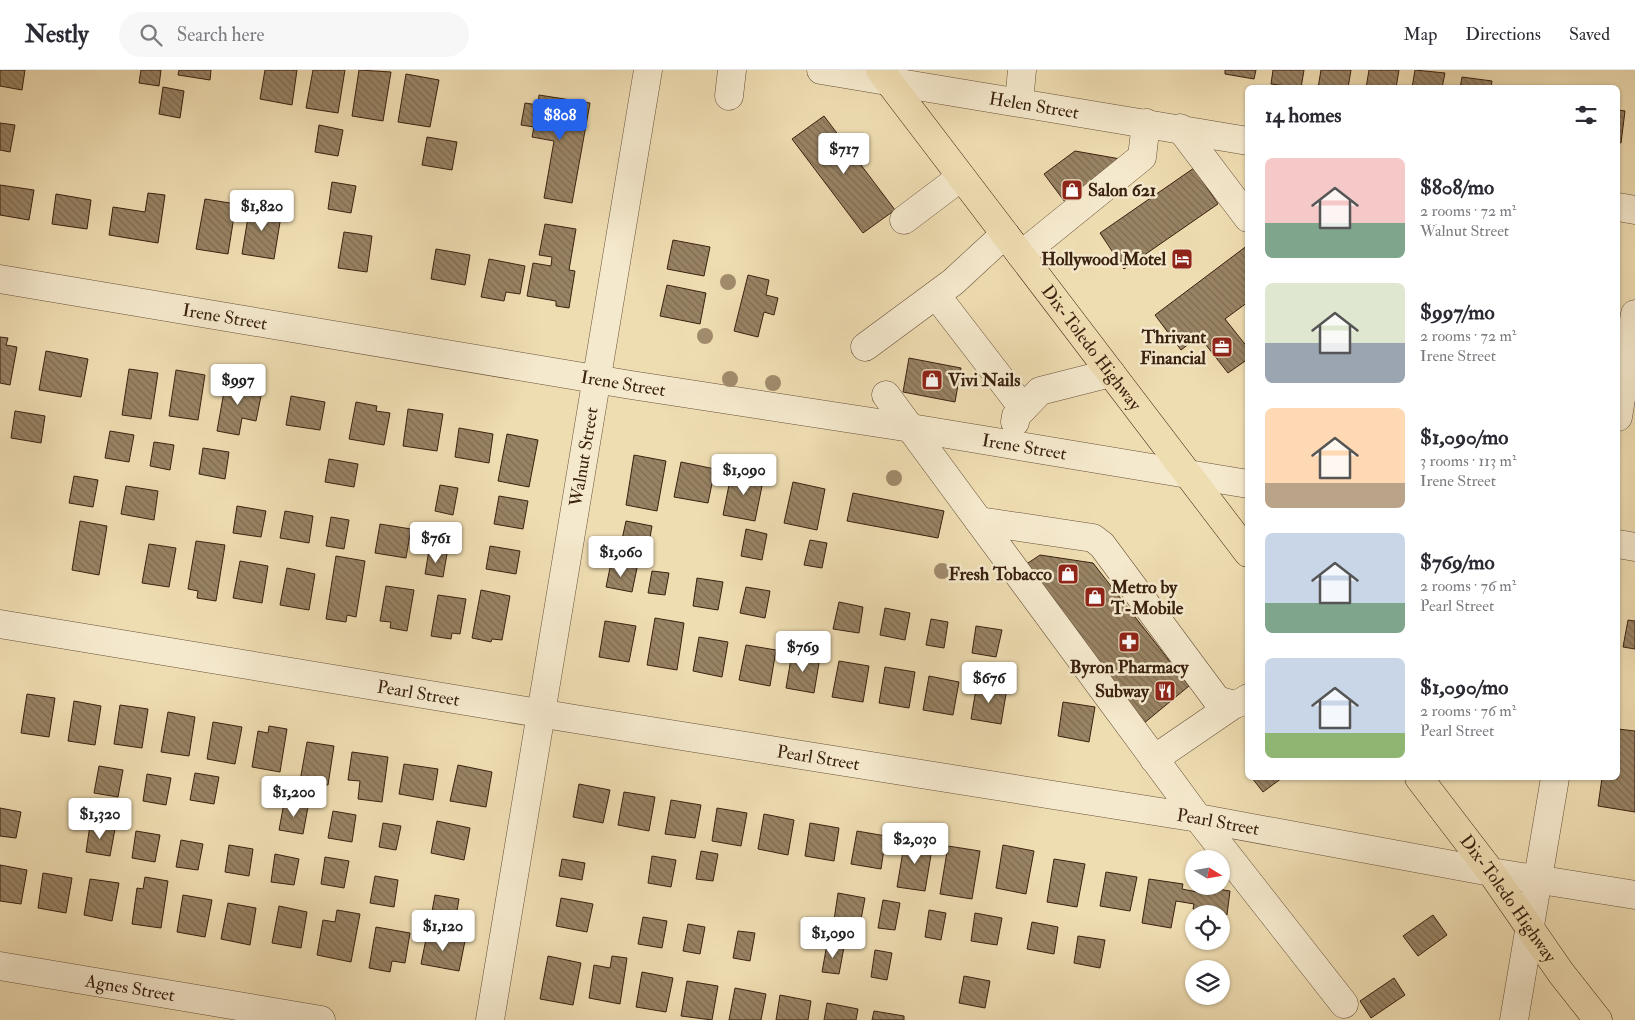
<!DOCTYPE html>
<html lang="en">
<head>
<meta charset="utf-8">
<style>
  body { margin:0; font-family:"IM FELL Double Pica",serif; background:#f7f7f7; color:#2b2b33; height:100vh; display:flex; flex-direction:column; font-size:19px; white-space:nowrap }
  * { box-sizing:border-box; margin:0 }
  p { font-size:16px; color:#7c7c81 }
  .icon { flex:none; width:28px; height:28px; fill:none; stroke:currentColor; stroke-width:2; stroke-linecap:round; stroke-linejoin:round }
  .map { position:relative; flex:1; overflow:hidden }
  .sheet { position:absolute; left:1245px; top:15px; width:375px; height:695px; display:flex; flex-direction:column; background:#fff; border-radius:8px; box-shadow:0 1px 4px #0004 }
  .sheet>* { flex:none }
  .needle { width:32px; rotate:101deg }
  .tools { position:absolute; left:1185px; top:780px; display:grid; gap:10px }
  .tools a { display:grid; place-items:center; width:45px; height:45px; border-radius:50%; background:#fff; box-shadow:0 1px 4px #0004; font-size:25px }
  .price { position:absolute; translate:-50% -42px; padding:0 11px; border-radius:5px; background:#fff; color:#222; font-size:16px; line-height:32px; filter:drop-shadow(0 1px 2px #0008) }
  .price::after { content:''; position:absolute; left:50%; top:30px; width:15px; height:11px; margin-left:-8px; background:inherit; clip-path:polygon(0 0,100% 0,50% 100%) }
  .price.active { background:#2563eb; color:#fff }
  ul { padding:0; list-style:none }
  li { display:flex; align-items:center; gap:15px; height:125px; padding:0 20px }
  li span { display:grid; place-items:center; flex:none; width:140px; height:100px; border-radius:8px; color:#555 }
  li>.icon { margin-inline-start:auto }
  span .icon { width:60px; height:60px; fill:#fffc; stroke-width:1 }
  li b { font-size:21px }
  h2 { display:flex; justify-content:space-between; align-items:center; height:60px; padding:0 20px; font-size:21px }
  header { display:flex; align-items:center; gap:30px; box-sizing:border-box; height:70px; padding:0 25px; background:#fff; border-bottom:1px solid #e1e1e2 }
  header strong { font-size:24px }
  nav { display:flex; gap:28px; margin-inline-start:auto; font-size:18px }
  .search { width:350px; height:45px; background:#f7f7f7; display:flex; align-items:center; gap:12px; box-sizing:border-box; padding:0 18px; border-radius:28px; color:#7c7c81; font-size:19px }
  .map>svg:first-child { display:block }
  .building { fill:url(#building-back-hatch); stroke:#3a2110 }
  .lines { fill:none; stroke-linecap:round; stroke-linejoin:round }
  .minor-casing { stroke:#675038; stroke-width:29 }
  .major-casing { stroke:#3a2110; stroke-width:29 }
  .minor { stroke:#f5e9cd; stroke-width:28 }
  .major { stroke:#efddb2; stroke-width:28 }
  .tree { fill:#a08b6c }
  .labels { text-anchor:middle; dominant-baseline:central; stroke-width:5; stroke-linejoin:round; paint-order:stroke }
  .street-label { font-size:18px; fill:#3a2110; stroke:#f5e9cd }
  .poi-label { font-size:18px; font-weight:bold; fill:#3a2110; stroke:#f5e9cd; text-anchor:end }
</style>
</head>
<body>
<header>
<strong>Nestly</strong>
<div class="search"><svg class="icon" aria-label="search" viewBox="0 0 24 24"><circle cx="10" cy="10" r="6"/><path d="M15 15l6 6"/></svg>Search here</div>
<nav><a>Map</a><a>Directions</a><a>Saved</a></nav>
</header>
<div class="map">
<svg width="1635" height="950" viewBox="0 0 1635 950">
  <defs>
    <pattern id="building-back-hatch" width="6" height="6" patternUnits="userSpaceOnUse" patternTransform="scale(1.25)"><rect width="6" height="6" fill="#988364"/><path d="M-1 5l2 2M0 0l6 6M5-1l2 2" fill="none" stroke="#7d6b51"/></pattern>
  </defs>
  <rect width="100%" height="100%" fill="#efddb2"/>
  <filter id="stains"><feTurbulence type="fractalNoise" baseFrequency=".004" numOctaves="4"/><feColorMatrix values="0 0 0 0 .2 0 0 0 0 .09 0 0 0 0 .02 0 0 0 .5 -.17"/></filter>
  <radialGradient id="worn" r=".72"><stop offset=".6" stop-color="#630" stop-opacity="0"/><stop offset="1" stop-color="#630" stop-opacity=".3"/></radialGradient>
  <path class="building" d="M 0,0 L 25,0 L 22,20 L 0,16 Z
    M 141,0 L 161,0 L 159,16 L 139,13 Z
    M 179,0 L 211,0 L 210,10 L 178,5 Z
    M 265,0 L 297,0 L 292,35 L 260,29 Z
    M 313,0 L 345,0 L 338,43 L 306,38 Z
    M 359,0 L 391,2 L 383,51 L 352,46 Z
    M 1225,0 L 1256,0 L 1254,9 L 1225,4 Z
    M 1273,0 L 1304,0 L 1301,18 L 1271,14 Z
    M 1321,0 L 1351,0 L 1348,18 L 1318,18 Z
    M 1369,0 L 1399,0 L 1396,18 L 1366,18 Z
    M 1415,0 L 1445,3 L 1442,18 L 1412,18 Z
    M 406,4 L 439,10 L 430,57 L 398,52 Z
    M 1462,7 L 1492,11 L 1491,18 L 1460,18 Z
    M 163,17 L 184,21 L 180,48 L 159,44 Z
    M 539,25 L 590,33 L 572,133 L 544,128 L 554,71 L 532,67 L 534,57 L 521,55 L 525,33 L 538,35 Z
    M 1618,40 L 1625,41 L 1621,73 L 1618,72 Z
    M 824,46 L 895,140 L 863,163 L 792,69 Z
    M 0,53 L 15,55 L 10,82 L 0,80 Z
    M 319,55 L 343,60 L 338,86 L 315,82 Z
    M 427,67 L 457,72 L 452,100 L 422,95 Z
    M 1075,81 L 1126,90 L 1068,136 L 1044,104 Z
    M 1194,98 L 1218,134 L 1124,199 L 1100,163 Z
    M 332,112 L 356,116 L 351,143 L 328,139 Z
    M 0,115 L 34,120 L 29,150 L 0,145 Z
    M 148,123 L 165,125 L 158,173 L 109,165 L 113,137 L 145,142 Z
    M 56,124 L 91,130 L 87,159 L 52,154 Z
    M 205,129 L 236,134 L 228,184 L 196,179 Z
    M 250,135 L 282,140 L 274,189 L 242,184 Z
    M 545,154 L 576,159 L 569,200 L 575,201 L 569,238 L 556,236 L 556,231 L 527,226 L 533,193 L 551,196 L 552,187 L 539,185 Z
    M 344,162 L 372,166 L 367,202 L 338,198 Z
    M 673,170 L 710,177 L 704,206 L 667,199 Z
    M 1248,175 L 1248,232 L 1225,249 L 1248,278 L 1248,289 L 1228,303 L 1199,266 L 1181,280 L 1155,245 Z
    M 436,179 L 470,185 L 465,215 L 431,209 Z
    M 489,189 L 525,196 L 520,224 L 506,222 L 504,231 L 481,227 Z
    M 748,205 L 769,210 L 766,225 L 778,228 L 774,245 L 764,242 L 758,267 L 734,261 Z
    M 667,215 L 706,223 L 700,254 L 660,246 Z
    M 0,267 L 8,268 L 6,275 L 17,277 L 10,315 L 0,313 Z
    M 46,281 L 88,289 L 81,327 L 39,320 Z
    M 909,288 L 961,298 L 955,332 L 903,322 Z
    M 129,299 L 158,303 L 151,349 L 122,345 Z
    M 176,300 L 205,305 L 198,350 L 169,346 Z
    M 230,309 L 249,312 L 248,319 L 262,321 L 256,351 L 242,348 L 239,365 L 217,361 L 225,316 L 229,316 Z
    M 291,326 L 325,332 L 320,360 L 286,355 Z
    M 356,332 L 377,336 L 376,341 L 390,343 L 384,375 L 349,369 Z
    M 408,339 L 443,344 L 437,381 L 403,376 Z
    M 15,341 L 45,346 L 41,373 L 11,368 Z
    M 459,358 L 493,364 L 489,393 L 455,387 Z
    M 110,361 L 134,365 L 129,392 L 105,388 Z
    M 507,364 L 538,370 L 529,417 L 498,411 Z
    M 154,372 L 174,375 L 170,400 L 150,396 Z
    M 203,378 L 229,382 L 225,409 L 199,404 Z
    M 634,385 L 666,391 L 657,441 L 626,435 Z
    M 329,389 L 358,394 L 354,417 L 325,412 Z
    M 681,392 L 715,399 L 708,433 L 674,427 Z
    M 732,400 L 764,406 L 755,451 L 723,445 Z
    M 74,406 L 98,410 L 93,437 L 69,433 Z
    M 793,412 L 825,419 L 817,460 L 784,453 Z
    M 440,415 L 458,418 L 453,445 L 435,441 Z
    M 126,416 L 158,421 L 154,450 L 121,444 Z
    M 853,423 L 944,441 L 938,468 L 847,451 Z
    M 499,426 L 528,431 L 523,459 L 494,454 Z
    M 237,436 L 266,441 L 261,467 L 233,463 Z
    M 285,441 L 313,446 L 309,473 L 280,468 Z
    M 331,447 L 349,450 L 344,479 L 326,476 Z
    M 80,451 L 107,456 L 99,505 L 72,500 Z
    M 626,451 L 652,456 L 648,479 L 621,474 Z
    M 380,454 L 411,459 L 406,488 L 375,483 Z
    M 746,459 L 767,464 L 762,490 L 741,486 Z
    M 810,470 L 827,473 L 822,498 L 804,495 Z
    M 196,471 L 225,475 L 216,531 L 197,528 L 198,521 L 188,519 Z
    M 149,474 L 176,478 L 169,517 L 142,513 Z
    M 490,476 L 520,481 L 516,504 L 486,499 Z
    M 429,480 L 447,484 L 443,507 L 425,504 Z
    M 1040,485 L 1093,493 L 1189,616 L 1143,654 L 1019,499 Z
    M 336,486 L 365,491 L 356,547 L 347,545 L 346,552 L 326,549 Z
    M 240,491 L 268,496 L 262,533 L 233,528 Z
    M 611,493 L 637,498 L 632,522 L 606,517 Z
    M 287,498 L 315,504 L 309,540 L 280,535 Z
    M 652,501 L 669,503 L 665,525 L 648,523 Z
    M 697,508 L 723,512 L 718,540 L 693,536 Z
    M 386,516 L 414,520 L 407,561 L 390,558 L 391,552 L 380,551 Z
    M 746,517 L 770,521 L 765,548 L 740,543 Z
    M 481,520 L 510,526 L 502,570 L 492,569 L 491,572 L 472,568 Z
    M 438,525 L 466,529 L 460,564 L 452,563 L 451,569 L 431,566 Z
    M 839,532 L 863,537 L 859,563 L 833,559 Z
    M 885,538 L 910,543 L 905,570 L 880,565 Z
    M 655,548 L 684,553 L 677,600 L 647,595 Z
    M 931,549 L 948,552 L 944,578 L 926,575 Z
    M 1628,550 L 1635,551 L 1635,579 L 1623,577 Z
    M 605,551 L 636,556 L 629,592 L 599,587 Z
    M 976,556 L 1002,560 L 996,587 L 972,583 Z
    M 699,567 L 728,572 L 722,607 L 693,601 Z
    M 746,575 L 776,580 L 770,616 L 739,610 Z
    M 792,583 L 820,587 L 814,623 L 786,618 Z
    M 839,591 L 869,596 L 863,632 L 832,627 Z
    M 885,597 L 915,602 L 909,638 L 879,633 Z
    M 929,606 L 959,612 L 953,645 L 923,640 Z
    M 977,613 L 1007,618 L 1001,654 L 971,649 Z
    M 27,624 L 55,628 L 49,667 L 21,663 Z
    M 74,631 L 101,636 L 95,675 L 68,671 Z
    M 1063,632 L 1095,637 L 1089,672 L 1058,666 Z
    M 120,635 L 148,639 L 142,678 L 114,674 Z
    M 168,642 L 195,647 L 189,686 L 161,682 Z
    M 213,652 L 242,657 L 235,694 L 207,689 Z
    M 269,656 L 287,659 L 280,702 L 252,697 L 258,661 L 268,663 Z
    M 1618,659 L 1635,661 L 1635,742 L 1598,736 L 1602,708 L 1618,708 Z
    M 307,672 L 334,676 L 328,715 L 300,711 Z
    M 352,682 L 388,687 L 382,732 L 358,729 L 360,711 L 348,710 Z
    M 404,694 L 438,699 L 433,730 L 399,724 Z
    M 458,695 L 492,702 L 486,737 L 450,731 Z
    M 99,696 L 123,700 L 118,727 L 94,723 Z
    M 195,703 L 219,707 L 214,734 L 190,730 Z
    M 147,704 L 171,708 L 166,735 L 143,731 Z
    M 1252,708 L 1282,708 L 1263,722 Z
    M 579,714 L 610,720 L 603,753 L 573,747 Z
    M 624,722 L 655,727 L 649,761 L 618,755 Z
    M 671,730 L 701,735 L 695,768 L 665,764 Z
    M 284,733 L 308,737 L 303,764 L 279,760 Z
    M 0,738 L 21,742 L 16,768 L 0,766 Z
    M 717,738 L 747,743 L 741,776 L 712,771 Z
    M 333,741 L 356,745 L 352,772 L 328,768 Z
    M 764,744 L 794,750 L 788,785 L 758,779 Z
    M 437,751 L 470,758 L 464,790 L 431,783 Z
    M 383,753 L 401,756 L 396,780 L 379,777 Z
    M 810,753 L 839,758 L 834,791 L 805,786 Z
    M 90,755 L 115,759 L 110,786 L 86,782 Z
    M 136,761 L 160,765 L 155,792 L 132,788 Z
    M 857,761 L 886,766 L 881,799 L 851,794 Z
    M 905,769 L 933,773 L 925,821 L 897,817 Z
    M 181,770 L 203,774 L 198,800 L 176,797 Z
    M 229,775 L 253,779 L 249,806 L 225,802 Z
    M 1003,775 L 1034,781 L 1026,824 L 996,818 Z
    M 948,776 L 980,781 L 972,829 L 940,824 Z
    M 701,781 L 718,784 L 713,811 L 696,809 Z
    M 275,784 L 299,789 L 294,815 L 271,812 Z
    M 652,786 L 676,790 L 671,817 L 648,813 Z
    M 325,787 L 349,791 L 344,818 L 321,814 Z
    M 562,789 L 585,793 L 582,810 L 559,806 Z
    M 1054,789 L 1085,794 L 1077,837 L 1047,832 Z
    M 0,795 L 27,800 L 21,834 L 0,831 Z
    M 1106,802 L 1137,807 L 1130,841 L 1100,836 Z
    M 43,803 L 72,808 L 66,843 L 38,838 Z
    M 375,806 L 398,810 L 394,837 L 370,833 Z
    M 145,807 L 168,811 L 161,858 L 132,854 L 137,818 L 143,819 Z
    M 90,809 L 119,813 L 112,851 L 84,845 Z
    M 1149,809 L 1183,814 L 1182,819 L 1197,822 L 1199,816 L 1230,821 L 1227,845 L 1193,839 L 1194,834 L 1176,831 L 1171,858 L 1142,853 Z
    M 838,823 L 865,828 L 860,855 L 834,850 Z
    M 183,825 L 212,830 L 205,867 L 177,862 Z
    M 435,825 L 459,829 L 455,852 L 431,847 Z
    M 561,828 L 593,834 L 587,862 L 556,856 Z
    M 883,830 L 900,833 L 895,860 L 878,858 Z
    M 228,833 L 256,838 L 250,875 L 221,869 Z
    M 279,836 L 307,842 L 301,878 L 272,873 Z
    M 337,840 L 360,844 L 351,892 L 317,885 L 323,850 L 335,852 Z
    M 929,840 L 946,843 L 941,870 L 925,867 Z
    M 975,843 L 1002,848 L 997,875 L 971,871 Z
    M 1433,845 L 1447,865 L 1418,886 L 1403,866 Z
    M 643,847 L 667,851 L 662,878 L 638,874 Z
    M 1032,852 L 1058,857 L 1054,884 L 1027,879 Z
    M 688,854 L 705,857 L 700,884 L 683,881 Z
    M 376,857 L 410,863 L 405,893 L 392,891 L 390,902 L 369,898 Z
    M 738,861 L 755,863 L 750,891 L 733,888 Z
    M 427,864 L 465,871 L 459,901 L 421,894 Z
    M 1078,866 L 1105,870 L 1100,898 L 1074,893 Z
    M 827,874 L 844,877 L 839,904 L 822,902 Z
    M 875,880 L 892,883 L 887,910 L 871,907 Z
    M 548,886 L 581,893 L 573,935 L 540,929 Z
    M 612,886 L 627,888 L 620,934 L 589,928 L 594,895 L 610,898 Z
    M 642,902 L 673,908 L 666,942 L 636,937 Z
    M 964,906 L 990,911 L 985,938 L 959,933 Z
    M 1394,908 L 1405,925 L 1371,948 L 1360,931 Z
    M 687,911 L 718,916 L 712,950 L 681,946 Z
    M 735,918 L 766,924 L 761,950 L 729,950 Z
    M 780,925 L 811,931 L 808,950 L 776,950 Z
    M 827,933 L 858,939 L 856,950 L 824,950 Z
    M 874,941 L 904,946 L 904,950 L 872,950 Z"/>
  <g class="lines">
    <g class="minor-casing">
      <g id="minor">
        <path id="s1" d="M 821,0 L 1248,71"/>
        <path d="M 729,26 L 732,0"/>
        <path d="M 1019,32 L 1022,0"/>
        <path d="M 1180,58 L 1248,148"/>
        <path d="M 1618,137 L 1635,140"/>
        <path d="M 904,150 L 961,107"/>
        <path d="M 1021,185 L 1142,87 L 1146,53"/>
        <path id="s2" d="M 0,209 L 631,315 L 911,358 L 1248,414"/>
        <path d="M 936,225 L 1023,338"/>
        <path d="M 865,277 L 953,212 L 1005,164"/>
        <path d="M 886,325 L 1198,748 L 1344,934"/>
        <path d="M 1618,347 L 1635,244"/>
        <path d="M 1015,352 L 1016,346 L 1040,321 L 1111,303"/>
        <path d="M 979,451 L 1093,468 L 1102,475 L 1217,630 C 1230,634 1236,637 1248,628"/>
        <path d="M 1618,474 L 1635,477"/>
        <path id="s3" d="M 0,554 L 575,649 L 1198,748 L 1491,802 L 1635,825"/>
        <path d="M 1154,689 L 1233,635"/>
        <path id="s4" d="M 0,896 L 321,950"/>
        <path id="s5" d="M 490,950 L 648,0"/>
        <path d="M 1514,950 L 1555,708"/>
      </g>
    </g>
    <g class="major-casing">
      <g id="major">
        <path id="s6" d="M 880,0 L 1248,483"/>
        <path id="s7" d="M 1419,708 L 1491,802 L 1561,903 L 1598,950"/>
      </g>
    </g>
    <use href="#minor" class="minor"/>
    <use href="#major" class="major"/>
  </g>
  <g class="tree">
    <circle cx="728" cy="212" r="8"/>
    <circle cx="705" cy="266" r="8"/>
    <circle cx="730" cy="309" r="8"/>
    <circle cx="773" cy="313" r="8"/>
    <circle cx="894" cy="408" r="8"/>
    <circle cx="942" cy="501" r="8"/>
  </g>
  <defs>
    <g id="shop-square" transform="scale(1.125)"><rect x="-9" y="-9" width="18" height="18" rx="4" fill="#8f2418" stroke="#f5e9cd"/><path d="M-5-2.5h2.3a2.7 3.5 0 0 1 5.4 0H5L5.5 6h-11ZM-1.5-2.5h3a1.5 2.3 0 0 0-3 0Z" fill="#fff"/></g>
    <g id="hotel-square" transform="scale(1.125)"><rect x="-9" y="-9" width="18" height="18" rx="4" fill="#8f2418" stroke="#f5e9cd"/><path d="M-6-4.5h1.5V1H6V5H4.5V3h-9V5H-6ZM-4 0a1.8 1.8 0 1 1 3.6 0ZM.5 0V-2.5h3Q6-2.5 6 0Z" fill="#fff"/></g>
    <g id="office-square" transform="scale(1.125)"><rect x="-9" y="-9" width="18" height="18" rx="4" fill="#8f2418" stroke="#f5e9cd"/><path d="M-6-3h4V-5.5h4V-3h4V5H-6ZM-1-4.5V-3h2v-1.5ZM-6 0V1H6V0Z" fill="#fff"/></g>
    <g id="pharmacy-square" transform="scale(1.125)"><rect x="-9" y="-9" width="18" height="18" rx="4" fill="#8f2418" stroke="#f5e9cd"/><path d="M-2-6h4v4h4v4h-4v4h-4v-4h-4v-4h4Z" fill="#fff"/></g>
    <g id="restaurant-square" transform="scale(1.125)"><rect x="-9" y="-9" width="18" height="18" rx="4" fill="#8f2418" stroke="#f5e9cd"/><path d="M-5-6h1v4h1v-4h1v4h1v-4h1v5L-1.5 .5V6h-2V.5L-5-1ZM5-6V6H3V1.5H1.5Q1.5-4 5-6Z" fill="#fff"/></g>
  </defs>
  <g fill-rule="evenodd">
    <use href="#shop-square" x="1072" y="120"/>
    <use href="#hotel-square" x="1182" y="189"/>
    <use href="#office-square" x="1222" y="277"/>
    <use href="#shop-square" x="932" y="310"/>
    <use href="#shop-square" x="1068" y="504"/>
    <use href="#shop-square" x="1095" y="527"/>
    <use href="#pharmacy-square" x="1129" y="572"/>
    <use href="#restaurant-square" x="1165" y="621"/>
  </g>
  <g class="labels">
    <g class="street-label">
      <text stroke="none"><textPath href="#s1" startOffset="216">Helen Street</textPath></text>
      <text stroke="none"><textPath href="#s2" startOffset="228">Irene Street</textPath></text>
      <text stroke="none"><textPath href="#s6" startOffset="349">Dix-Toledo Highway</textPath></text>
      <text stroke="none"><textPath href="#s2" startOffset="632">Irene Street</textPath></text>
      <text stroke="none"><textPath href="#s2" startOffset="1038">Irene Street</textPath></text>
      <text stroke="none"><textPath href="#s5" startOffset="571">Walnut Street</textPath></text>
      <text stroke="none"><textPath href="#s3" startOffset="424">Pearl Street</textPath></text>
      <text stroke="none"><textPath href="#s3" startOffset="829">Pearl Street</textPath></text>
      <text stroke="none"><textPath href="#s3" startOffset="1234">Pearl Street</textPath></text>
      <text stroke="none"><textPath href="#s7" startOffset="150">Dix-Toledo Highway</textPath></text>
      <text stroke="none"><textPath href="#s4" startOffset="132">Agnes Street</textPath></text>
    </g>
    <g class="poi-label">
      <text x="1088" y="120" text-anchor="start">Salon 621</text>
      <text x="1166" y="189">Hollywood Motel</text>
      <text x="1206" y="267">Thrivant<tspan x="1206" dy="21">Financial</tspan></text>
      <text x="948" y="310" text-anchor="start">Vivi Nails</text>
      <text x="1052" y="504">Fresh Tobacco</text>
      <text x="1111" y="517" text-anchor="start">Metro by<tspan x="1111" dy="21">T-Mobile</tspan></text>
      <text x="1129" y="597" text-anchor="middle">Byron Pharmacy</text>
      <text x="1149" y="621">Subway</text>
    </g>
  </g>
  <rect width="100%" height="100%" filter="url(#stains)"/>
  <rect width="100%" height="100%" fill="url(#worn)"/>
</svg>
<div class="tools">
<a><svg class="needle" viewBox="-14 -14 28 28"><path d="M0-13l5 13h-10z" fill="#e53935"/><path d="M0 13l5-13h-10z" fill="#7c7c81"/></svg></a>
<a><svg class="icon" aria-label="locate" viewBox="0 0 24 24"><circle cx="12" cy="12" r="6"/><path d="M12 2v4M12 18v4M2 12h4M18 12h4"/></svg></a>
<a><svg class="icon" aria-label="layers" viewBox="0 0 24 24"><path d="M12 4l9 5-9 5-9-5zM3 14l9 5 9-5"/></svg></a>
</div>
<b class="price active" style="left:560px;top:71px">$808</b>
<b class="price" style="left:844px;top:105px">$717</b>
<b class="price" style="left:262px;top:162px">$1,820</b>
<b class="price" style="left:238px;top:336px">$997</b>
<b class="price" style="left:744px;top:426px">$1,090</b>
<b class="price" style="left:436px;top:494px">$761</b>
<b class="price" style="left:621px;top:508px">$1,060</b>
<b class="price" style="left:803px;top:603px">$769</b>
<b class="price" style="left:989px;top:634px">$676</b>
<b class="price" style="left:294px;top:748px">$1,200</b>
<b class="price" style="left:100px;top:770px">$1,320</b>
<b class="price" style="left:915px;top:795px">$2,030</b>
<b class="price" style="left:443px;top:882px">$1,120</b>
<b class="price" style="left:833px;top:889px">$1,090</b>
<section class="sheet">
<h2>14 homes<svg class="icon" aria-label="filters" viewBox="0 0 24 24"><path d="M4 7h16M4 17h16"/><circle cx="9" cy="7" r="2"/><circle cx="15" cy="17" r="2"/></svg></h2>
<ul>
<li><span style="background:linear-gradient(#f6c9c9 65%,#7fa58c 0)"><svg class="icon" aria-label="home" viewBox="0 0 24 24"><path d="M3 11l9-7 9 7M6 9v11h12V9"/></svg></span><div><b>$808/mo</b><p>2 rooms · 72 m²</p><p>Walnut Street</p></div></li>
<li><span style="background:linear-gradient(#dfe7d0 60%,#9aa5b1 0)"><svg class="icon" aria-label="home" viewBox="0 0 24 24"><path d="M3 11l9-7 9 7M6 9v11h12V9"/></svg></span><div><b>$997/mo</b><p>2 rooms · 72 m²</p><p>Irene Street</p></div></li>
<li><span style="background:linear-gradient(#ffd9b3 75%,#b9a48a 0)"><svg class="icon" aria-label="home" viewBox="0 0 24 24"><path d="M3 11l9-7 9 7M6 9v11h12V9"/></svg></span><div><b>$1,090/mo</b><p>3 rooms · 113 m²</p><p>Irene Street</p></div></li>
<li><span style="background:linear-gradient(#c9d6e8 70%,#7fa58c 0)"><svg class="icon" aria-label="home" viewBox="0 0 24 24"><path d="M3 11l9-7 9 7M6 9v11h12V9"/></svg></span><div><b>$769/mo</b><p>2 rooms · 76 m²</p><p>Pearl Street</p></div></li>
<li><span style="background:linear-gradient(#c9d6e8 75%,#8fb573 0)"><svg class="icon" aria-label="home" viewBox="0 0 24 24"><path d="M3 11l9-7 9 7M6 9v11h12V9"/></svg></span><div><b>$1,090/mo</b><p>2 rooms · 76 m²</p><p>Pearl Street</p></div></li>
</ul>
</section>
</div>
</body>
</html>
